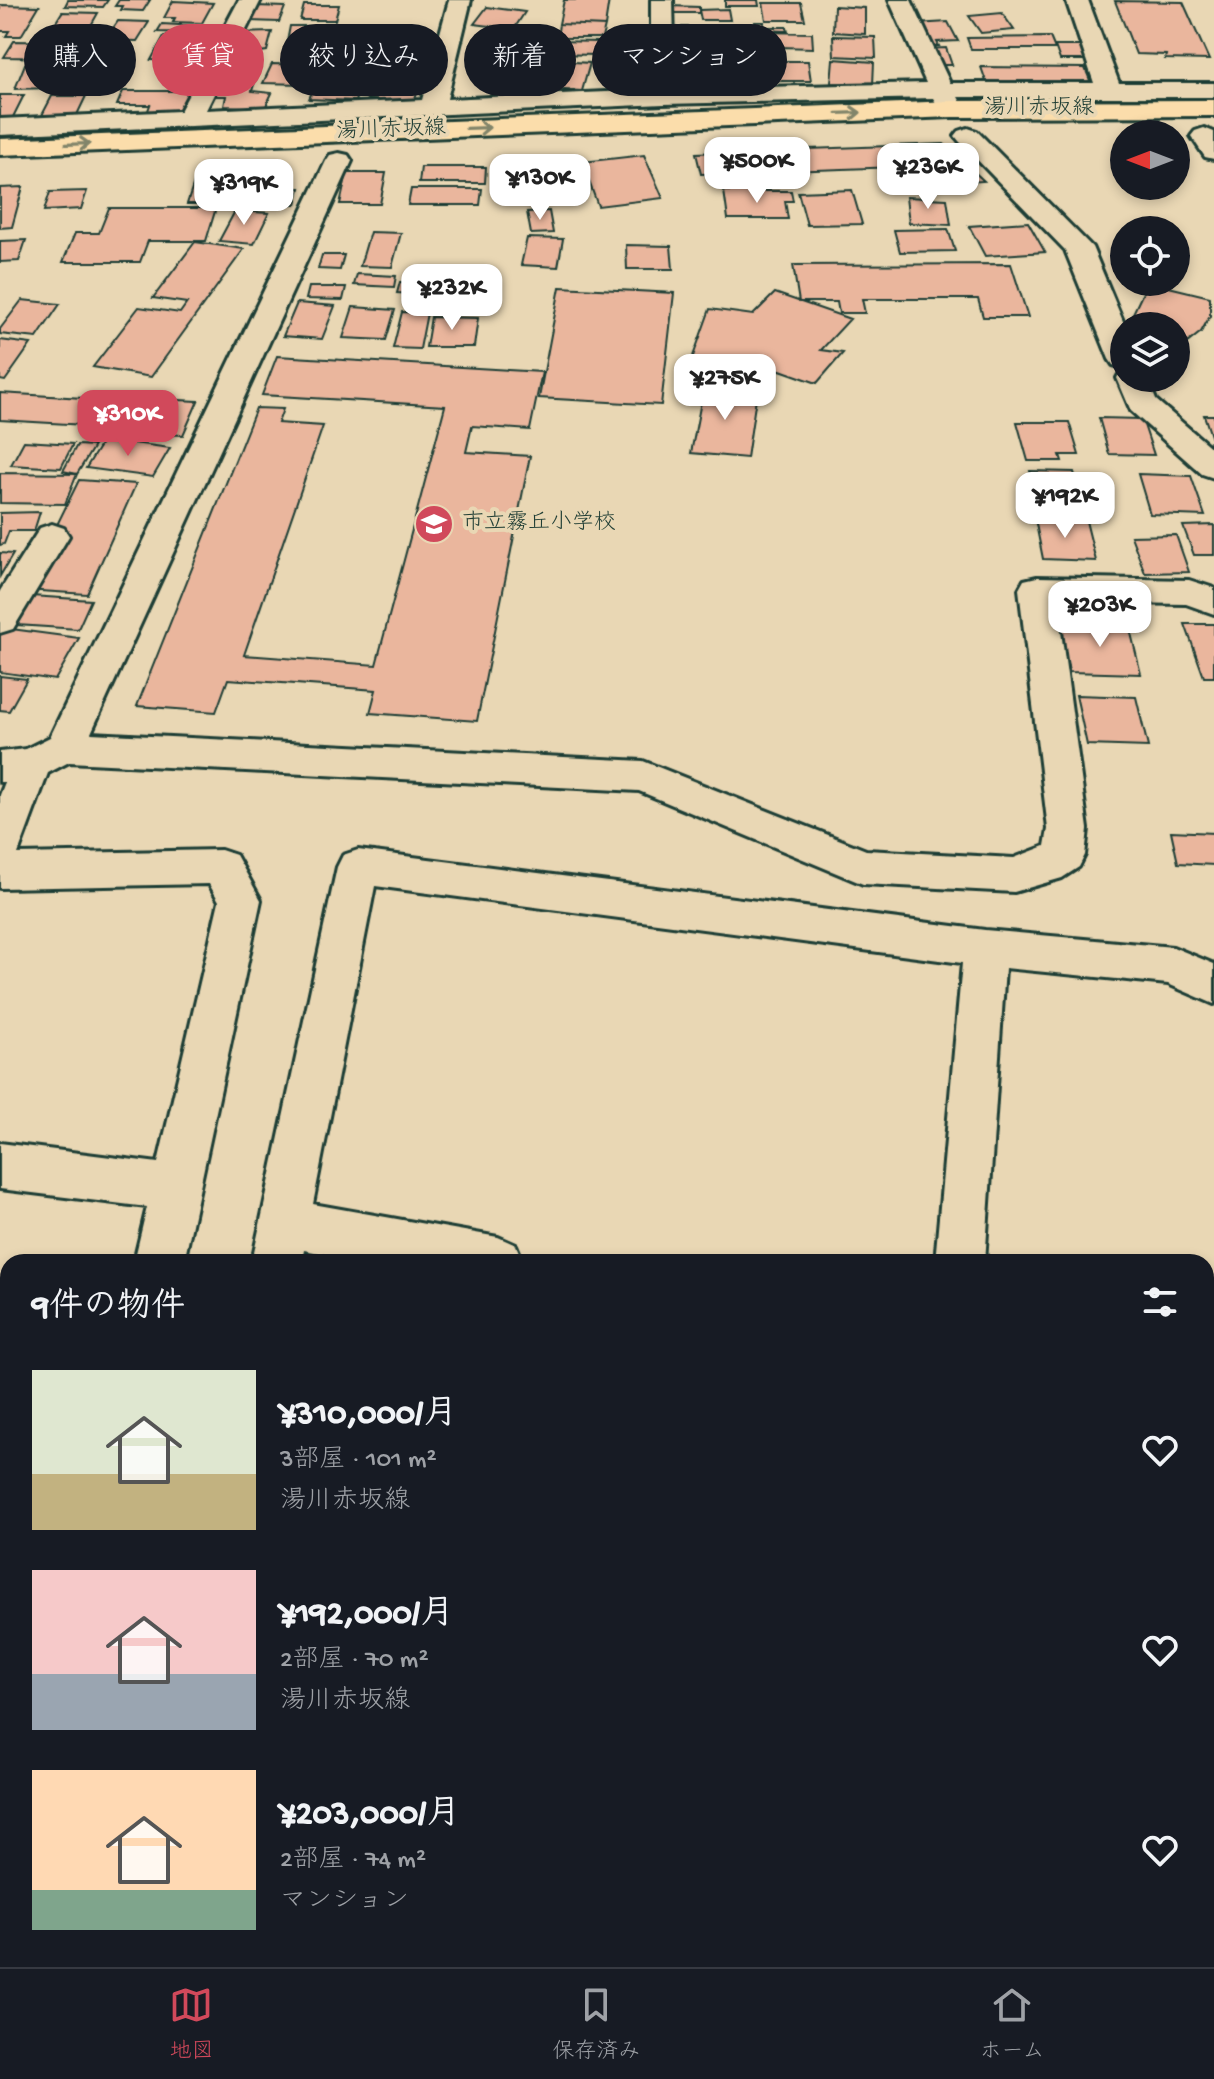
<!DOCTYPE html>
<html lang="ja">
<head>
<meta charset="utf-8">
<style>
  body { margin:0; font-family:"Gochi Hand","Klee One",sans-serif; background:#242831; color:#f1f3f6; height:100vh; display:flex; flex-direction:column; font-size:30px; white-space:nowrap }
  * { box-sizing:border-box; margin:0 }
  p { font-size:26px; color:#9ea1a6 }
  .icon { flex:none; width:44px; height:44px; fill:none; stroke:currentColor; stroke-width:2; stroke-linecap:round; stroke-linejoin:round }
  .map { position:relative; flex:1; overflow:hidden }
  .sheet { position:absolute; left:0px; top:1254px; width:1214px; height:714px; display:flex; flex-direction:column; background:#171b24; border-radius:24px 24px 0 0; box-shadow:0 4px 12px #0003 }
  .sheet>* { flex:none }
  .top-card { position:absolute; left:24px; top:24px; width:800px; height:72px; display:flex; gap:16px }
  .needle { width:52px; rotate:270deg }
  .fabs { position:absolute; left:1110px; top:120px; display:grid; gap:16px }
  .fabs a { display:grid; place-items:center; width:80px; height:80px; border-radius:50%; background:#171b24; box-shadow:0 4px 12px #0003; font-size:40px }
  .price { position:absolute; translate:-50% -68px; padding:0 18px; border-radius:16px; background:#fff; color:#222; font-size:26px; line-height:52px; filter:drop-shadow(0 2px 4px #0008) }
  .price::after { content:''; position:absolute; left:50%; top:48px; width:24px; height:18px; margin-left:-12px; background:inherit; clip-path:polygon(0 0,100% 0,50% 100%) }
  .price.selected { background:#d1495b; color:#fff }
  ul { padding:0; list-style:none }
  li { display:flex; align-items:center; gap:24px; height:200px; padding:0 32px }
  li span { display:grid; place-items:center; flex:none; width:224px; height:160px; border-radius:0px; color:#555 }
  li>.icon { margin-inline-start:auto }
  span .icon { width:96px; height:96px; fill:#fffc; stroke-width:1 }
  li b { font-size:34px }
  h2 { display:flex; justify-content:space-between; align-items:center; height:96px; padding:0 32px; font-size:34px }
  .chip { padding:0 28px; border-radius:36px; background:#171b24; box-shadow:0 4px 12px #0003; font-size:28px; line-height:72px }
  .chip.selected { background:#d1495b; color:#fff }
  .menu { display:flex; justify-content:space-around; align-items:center; height:112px; border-top:2px solid #363941; background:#171b24; font-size:22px; color:#9ea1a6 }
  .menu a { display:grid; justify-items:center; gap:4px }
  .menu .selected { color:#d1495b }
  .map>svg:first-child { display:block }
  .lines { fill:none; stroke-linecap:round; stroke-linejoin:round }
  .stream { fill:#599399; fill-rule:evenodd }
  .building { fill:#eab69d; stroke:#1f3d34; stroke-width:2 }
  .minor-casing { stroke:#1f3d34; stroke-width:6 }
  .major-casing { stroke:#1f3d34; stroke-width:6 }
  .minor { fill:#e9d7b4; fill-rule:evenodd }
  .major { fill:#fbddab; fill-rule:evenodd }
  .oneway { stroke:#82856a }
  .labels { text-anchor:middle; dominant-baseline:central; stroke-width:8; stroke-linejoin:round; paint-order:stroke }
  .far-street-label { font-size:22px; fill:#1f3d34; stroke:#e9d7b4 }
  .far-poi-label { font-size:22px; fill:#1f3d34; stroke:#e9d7b4; text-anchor:start }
</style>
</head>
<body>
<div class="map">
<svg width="1214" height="1967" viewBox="0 0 1214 1967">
  <rect width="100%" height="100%" fill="#e9d7b4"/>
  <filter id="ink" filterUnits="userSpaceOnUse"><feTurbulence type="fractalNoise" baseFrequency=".0125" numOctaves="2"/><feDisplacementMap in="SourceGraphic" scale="16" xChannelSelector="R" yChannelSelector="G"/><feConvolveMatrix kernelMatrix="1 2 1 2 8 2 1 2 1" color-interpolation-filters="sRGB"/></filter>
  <g filter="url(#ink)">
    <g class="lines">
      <path class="stream" d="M 52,1960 L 94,1960 L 91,1967 L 49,1967 Z
        M 182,1960 L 222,1960 L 225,1967 L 185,1967 Z"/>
    </g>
    <path class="building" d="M 68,0 L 108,0 L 103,7 L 65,6 Z
      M 119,0 L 150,0 L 143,11 L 121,10 L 123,6 L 115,6 Z
      M 564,0 L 609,0 L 605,26 L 559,24 Z
      M 725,0 L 758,0 L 759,6 L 725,6 Z
      M 173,1 L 213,3 L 202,23 L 173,22 L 175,18 L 164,18 Z
      M 1115,1 L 1183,2 L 1209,60 L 1165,59 L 1166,55 L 1136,54 Z
      M 763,3 L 801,3 L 805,20 L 766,20 Z
      M 0,5 L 39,6 L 21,36 L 6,36 L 9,31 L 0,31 Z
      M 304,5 L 339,5 L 335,20 L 300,20 Z
      M 256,6 L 285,7 L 279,22 L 250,21 Z
      M 669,6 L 699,7 L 699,13 L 669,13 Z
      M 834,6 L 865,8 L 865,34 L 833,32 Z
      M 487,7 L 525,12 L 514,29 L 474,24 Z
      M 728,9 L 730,20 L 701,20 L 699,10 Z
      M 62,12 L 98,13 L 85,36 L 48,35 Z
      M 1002,13 L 1014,30 L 981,33 L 969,16 Z
      M 118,21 L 149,22 L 137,41 L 105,40 Z
      M 755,22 L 764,22 L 764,27 L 787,27 L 788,31 L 756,30 Z
      M 948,22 L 958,41 L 937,42 L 939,46 L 927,46 L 916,24 Z
      M 162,24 L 196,26 L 191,33 L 157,32 Z
      M 559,24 L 605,26 L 602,38 L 557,38 Z
      M 290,26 L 326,26 L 321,45 L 286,47 Z
      M 682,27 L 752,27 L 755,47 L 715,47 L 714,36 L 682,36 Z
      M 272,32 L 267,51 L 229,56 L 236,33 Z
      M 763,32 L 812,33 L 813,48 L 780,47 L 781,52 L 763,52 Z
      M 164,36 L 204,37 L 192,61 L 151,60 Z
      M 833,36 L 875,37 L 876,58 L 834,56 Z
      M 1050,37 L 1055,49 L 971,49 L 967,38 Z
      M 485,39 L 515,43 L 500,65 L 470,60 Z
      M 333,40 L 382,42 L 377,57 L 356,57 L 345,85 L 361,85 L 355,101 L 309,99 Z
      M 14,41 L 67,42 L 57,58 L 4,57 Z
      M 555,41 L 598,42 L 596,55 L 553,54 Z
      M 395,44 L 417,45 L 413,56 L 391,55 Z
      M 87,45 L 120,46 L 105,71 L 72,70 Z
      M 1055,46 L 1080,46 L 1086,60 L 1060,60 Z
      M 946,48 L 952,65 L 932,65 L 926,49 Z
      M 704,51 L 708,71 L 674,72 L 670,52 Z
      M 716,53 L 759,53 L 762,70 L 718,71 Z
      M 833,59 L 874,62 L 873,85 L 831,83 Z
      M 556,61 L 590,63 L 582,91 L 547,89 Z
      M 766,61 L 808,61 L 811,81 L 768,81 Z
      M 64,63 L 52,88 L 15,89 L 25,64 Z
      M 272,64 L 310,65 L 302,84 L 263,83 Z
      M 981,67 L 1085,68 L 1092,85 L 987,84 Z
      M 719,76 L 754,76 L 756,88 L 720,88 Z
      M 221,78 L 256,78 L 252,91 L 272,93 L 265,108 L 224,106 L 226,96 L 207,96 Z
      M 373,87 L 418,91 L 413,103 L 367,99 Z
      M 123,91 L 191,91 L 183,113 L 147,113 L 150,105 L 117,105 Z
      M 24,95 L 12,119 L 0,119 L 0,95 Z
      M 52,96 L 86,96 L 75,119 L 40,119 Z
      M 944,144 L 984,181 L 949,183 L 925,166 L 701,174 L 696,153 Z
      M 644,155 L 663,198 L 598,206 L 582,162 Z
      M 421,167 L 486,167 L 485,183 L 419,183 Z
      M 560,168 L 565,192 L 515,195 L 512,171 Z
      M 347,173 L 386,173 L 380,204 L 340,204 Z
      M 196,177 L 243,177 L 241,182 L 264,182 L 262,188 L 300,188 L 296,204 L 187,204 Z
      M 23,187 L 12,227 L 0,228 L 0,188 Z
      M 411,189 L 482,189 L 480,205 L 408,205 Z
      M 852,190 L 862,224 L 807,225 L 798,192 Z
      M 87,191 L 81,209 L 44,211 L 50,192 Z
      M 724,191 L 791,191 L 793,201 L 785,201 L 788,219 L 728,219 Z
      M 906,197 L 947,199 L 951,225 L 909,223 Z
      M 109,208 L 216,208 L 206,241 L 148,241 L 140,262 L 63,262 L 75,233 L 99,233 Z
      M 235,211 L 269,213 L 254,244 L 219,241 Z
      M 549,211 L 553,233 L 531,234 L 527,212 Z
      M 1028,222 L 1045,252 L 985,256 L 969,226 Z
      M 948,229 L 955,251 L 900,252 L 894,230 Z
      M 370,232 L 401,233 L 392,267 L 360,266 Z
      M 527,238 L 563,239 L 558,267 L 521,265 Z
      M 26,240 L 19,261 L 0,262 L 0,241 Z
      M 195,242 L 244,249 L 151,377 L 93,367 L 139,307 L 180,313 L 187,303 L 153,298 Z
      M 626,245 L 671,246 L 673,269 L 627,269 Z
      M 322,255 L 344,255 L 340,270 L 318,269 Z
      M 1011,264 L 1028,317 L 983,317 L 978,299 L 862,299 L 865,313 L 839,313 L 837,302 L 799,302 L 793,265 Z
      M 357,274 L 396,276 L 394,287 L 354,285 Z
      M 400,282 L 443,284 L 440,295 L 397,293 Z
      M 1148,282 L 1210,297 L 1210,316 L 1201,332 L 1177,351 L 1176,326 L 1127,326 Z
      M 309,287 L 346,287 L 343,300 L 306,299 Z
      M 560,287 L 674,293 L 661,405 L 539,398 Z
      M 775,293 L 850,319 L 821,350 L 843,353 L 817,383 L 749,359 L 746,370 L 691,362 L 710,309 L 753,315 Z
      M 22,300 L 60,304 L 37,338 L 0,334 L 0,329 Z
      M 297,303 L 335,306 L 322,339 L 283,336 Z
      M 353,307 L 395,310 L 386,340 L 343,338 Z
      M 402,312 L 427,313 L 420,349 L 393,348 Z
      M 431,317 L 478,318 L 474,347 L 426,347 Z
      M 0,340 L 31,344 L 5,381 L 0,380 Z
      M 277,356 L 542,372 L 530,430 L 472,426 L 466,452 L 530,456 L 477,721 L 370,713 L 376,690 L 228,679 L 216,712 L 137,706 L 256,408 L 283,409 L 278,423 L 323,426 L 244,655 L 376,665 L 445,406 L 262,395 Z
      M 704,386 L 757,391 L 747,458 L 691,453 Z
      M 0,393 L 116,400 L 102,426 L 0,420 Z
      M 136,398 L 198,401 L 183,435 L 120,432 Z
      M 1204,415 L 1214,415 L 1214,445 Z
      M 1099,418 L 1142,419 L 1154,455 L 1109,454 Z
      M 1017,422 L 1069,422 L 1079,455 L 1060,455 L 1062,461 L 1028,461 Z
      M 104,439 L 170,448 L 153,477 L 86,468 Z
      M 24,441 L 73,444 L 61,468 L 11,465 Z
      M 77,445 L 94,446 L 77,474 L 63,471 Z
      M 1030,471 L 1074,472 L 1085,514 L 1039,513 Z
      M 0,473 L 77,474 L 65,504 L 0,503 Z
      M 1138,474 L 1191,476 L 1205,516 L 1150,514 Z
      M 79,480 L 136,484 L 87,594 L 25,590 Z
      M 40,512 L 34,531 L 9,531 L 4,544 L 0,545 L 0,513 Z
      M 1035,519 L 1086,521 L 1096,561 L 1043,559 Z
      M 1214,525 L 1214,555 L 1194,555 L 1183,526 Z
      M 1176,535 L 1189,572 L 1145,573 L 1131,536 Z
      M 0,553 L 13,554 L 0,576 Z
      M 31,596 L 91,600 L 78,629 L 17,625 Z
      M 1059,623 L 1129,625 L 1141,674 L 1069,672 Z
      M 1185,624 L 1214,624 L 1214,677 L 1204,677 Z
      M 4,628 L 79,638 L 55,680 L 0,672 L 0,634 Z
      M 0,676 L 27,679 L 9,711 L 0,710 Z
      M 1076,695 L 1136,697 L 1148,747 L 1087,745 Z
      M 1171,831 L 1214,833 L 1214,865 L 1178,863 Z"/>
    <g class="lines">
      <g class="minor-casing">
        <path id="minor" d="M 239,0 L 261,0 L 206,110 L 422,100 L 449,0 L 471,0 L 447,99 L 651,90 L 651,0 L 673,0 L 675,89 L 926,83 L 889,0 L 911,0 L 950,83 L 1094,83 L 1066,0 L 1088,0 L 1119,83 L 1214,83 L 1214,97 L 958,97 L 965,109 L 961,114 L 943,114 L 933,98 L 663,104 L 0,135 L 0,119 L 180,111 Z
          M 968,128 L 977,131 L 1092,247 L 1125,326 L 1124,368 L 1113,365 L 1109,359 L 1065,250 L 959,141 L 955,136 L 959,131 Z
          M 1204,128 L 1214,132 L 1214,159 L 1205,157 L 1191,136 L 1195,131 Z
          M 339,153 L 348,155 L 352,161 L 91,733 L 643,761 L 866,850 L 1014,858 L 1045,846 L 1048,829 L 1019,589 L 1024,580 L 1037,577 L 1189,580 L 1214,588 L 1214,614 L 1186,604 L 1057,602 L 1088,829 L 1085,855 L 1079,867 L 1062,878 L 1014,892 L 863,884 L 639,791 L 69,762 L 48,773 L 18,854 L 221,850 L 236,855 L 261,900 L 184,1262 L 134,1262 L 147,1207 L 0,1189 L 0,1143 L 158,1163 L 219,901 L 209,884 L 0,888 L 0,795 L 5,782 L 0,782 L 0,752 L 26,749 L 50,737 L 326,161 L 330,155 Z
          M 1121,371 L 1124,371 L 1124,378 L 1147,378 L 1156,400 L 1214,450 L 1214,478 L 1202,474 L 1131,411 L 1117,378 Z
          M 52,524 L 64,528 L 69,536 L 13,629 L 0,633 L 0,591 L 40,528 Z
          M 358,850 L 985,930 L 1173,947 L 1214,964 L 1214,1004 L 1168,984 L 1005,968 L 985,1262 L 935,1262 L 962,963 L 375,886 L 313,1204 L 498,1237 L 516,1245 L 523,1262 L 366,1262 L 304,1250 L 302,1262 L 252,1262 L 337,867 L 343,855 Z
          M 1206,1365 L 1214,1367 L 1214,1419 L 1206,1417 Z
          M 8,1717 L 8,1778 L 0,1781 L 0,1720 Z
          M 1214,1861 L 1214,1967 L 1178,1967 L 1176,1960 L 1206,1960 L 1206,1864 Z
          M 441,1960 L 527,1960 L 530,1967 L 444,1967 Z"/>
      </g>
      <g class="major-casing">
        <path id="major" d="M 1214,100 L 1214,116 L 952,117 L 0,155 L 0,139 L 952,101 Z"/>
      </g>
      <use href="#minor" class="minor"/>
      <use href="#major" class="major"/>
    </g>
    <defs><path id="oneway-shaft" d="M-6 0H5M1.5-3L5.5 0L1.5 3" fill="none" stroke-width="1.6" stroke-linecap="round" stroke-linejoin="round" transform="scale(2)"/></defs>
    <g class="oneway">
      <use href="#oneway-shaft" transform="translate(849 113) rotate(-2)"/>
      <use href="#oneway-shaft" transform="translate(478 128) rotate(-2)"/>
      <use href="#oneway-shaft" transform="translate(78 144) rotate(-2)"/>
    </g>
  </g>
  <defs>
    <g id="school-disc" transform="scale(2)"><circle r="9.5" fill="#d1495b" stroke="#e9d7b4"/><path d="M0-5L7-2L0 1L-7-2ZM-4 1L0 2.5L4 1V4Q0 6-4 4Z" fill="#fff"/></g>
  </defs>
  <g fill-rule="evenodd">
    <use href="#school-disc" x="434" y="524"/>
  </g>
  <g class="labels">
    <g class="far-street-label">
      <text x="1039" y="109">湯川赤坂線</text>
      <text transform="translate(391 131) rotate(-2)">湯川赤坂線</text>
    </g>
    <g class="far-poi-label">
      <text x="462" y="524">市立霧丘小学校</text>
    </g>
  </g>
</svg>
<div class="fabs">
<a><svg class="needle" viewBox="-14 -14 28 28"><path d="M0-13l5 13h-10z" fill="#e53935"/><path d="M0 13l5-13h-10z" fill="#9ea1a6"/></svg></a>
<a><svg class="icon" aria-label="locate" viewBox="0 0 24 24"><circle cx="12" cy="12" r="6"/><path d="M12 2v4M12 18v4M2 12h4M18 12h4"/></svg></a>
<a><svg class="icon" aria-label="layers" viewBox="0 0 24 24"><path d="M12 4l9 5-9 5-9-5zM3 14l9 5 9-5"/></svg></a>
</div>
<b class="price" style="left:757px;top:205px">¥500K</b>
<b class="price" style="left:928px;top:211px">¥236K</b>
<b class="price" style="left:540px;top:222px">¥130K</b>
<b class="price" style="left:244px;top:227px">¥319K</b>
<b class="price" style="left:452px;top:332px">¥232K</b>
<b class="price" style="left:725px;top:422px">¥275K</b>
<b class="price selected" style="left:128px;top:458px">¥310K</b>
<b class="price" style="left:1065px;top:540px">¥192K</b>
<b class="price" style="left:1100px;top:649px">¥203K</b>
<div class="top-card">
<a class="chip">購入</a>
<a class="chip selected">賃貸</a>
<a class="chip">絞り込み</a>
<a class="chip">新着</a>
<a class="chip">マンション</a>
</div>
<section class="sheet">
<h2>9件の物件<svg class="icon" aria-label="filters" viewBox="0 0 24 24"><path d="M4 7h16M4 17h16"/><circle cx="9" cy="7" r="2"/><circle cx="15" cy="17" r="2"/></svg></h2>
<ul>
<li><span style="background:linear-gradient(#dfe7d0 65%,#c2b280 0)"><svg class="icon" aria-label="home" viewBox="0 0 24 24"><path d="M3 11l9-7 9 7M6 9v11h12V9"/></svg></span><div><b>¥310,000/月</b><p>3部屋 · 101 m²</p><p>湯川赤坂線</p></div><svg class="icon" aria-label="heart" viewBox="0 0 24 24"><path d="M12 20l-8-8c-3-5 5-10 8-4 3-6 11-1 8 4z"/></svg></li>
<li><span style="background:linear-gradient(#f6c9c9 65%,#9aa5b1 0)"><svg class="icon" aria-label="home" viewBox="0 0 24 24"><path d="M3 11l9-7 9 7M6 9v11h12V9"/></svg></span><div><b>¥192,000/月</b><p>2部屋 · 70 m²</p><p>湯川赤坂線</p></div><svg class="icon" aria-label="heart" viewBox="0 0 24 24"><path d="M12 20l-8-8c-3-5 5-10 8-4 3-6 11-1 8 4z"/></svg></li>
<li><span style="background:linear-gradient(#ffd9b3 75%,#7fa58c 0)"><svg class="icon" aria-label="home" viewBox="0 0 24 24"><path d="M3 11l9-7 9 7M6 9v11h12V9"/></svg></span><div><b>¥203,000/月</b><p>2部屋 · 74 m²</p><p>マンション</p></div><svg class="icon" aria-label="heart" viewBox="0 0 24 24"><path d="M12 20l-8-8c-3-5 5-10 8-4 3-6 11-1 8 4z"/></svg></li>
</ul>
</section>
</div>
<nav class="menu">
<a class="selected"><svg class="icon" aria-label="map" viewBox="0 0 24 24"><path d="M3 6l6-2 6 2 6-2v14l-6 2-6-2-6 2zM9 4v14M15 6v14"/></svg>地図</a>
<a><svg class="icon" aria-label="saved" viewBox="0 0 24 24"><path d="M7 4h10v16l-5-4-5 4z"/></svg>保存済み</a>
<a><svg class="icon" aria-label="home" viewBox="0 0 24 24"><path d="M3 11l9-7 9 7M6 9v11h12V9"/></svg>ホーム</a>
</nav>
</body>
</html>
